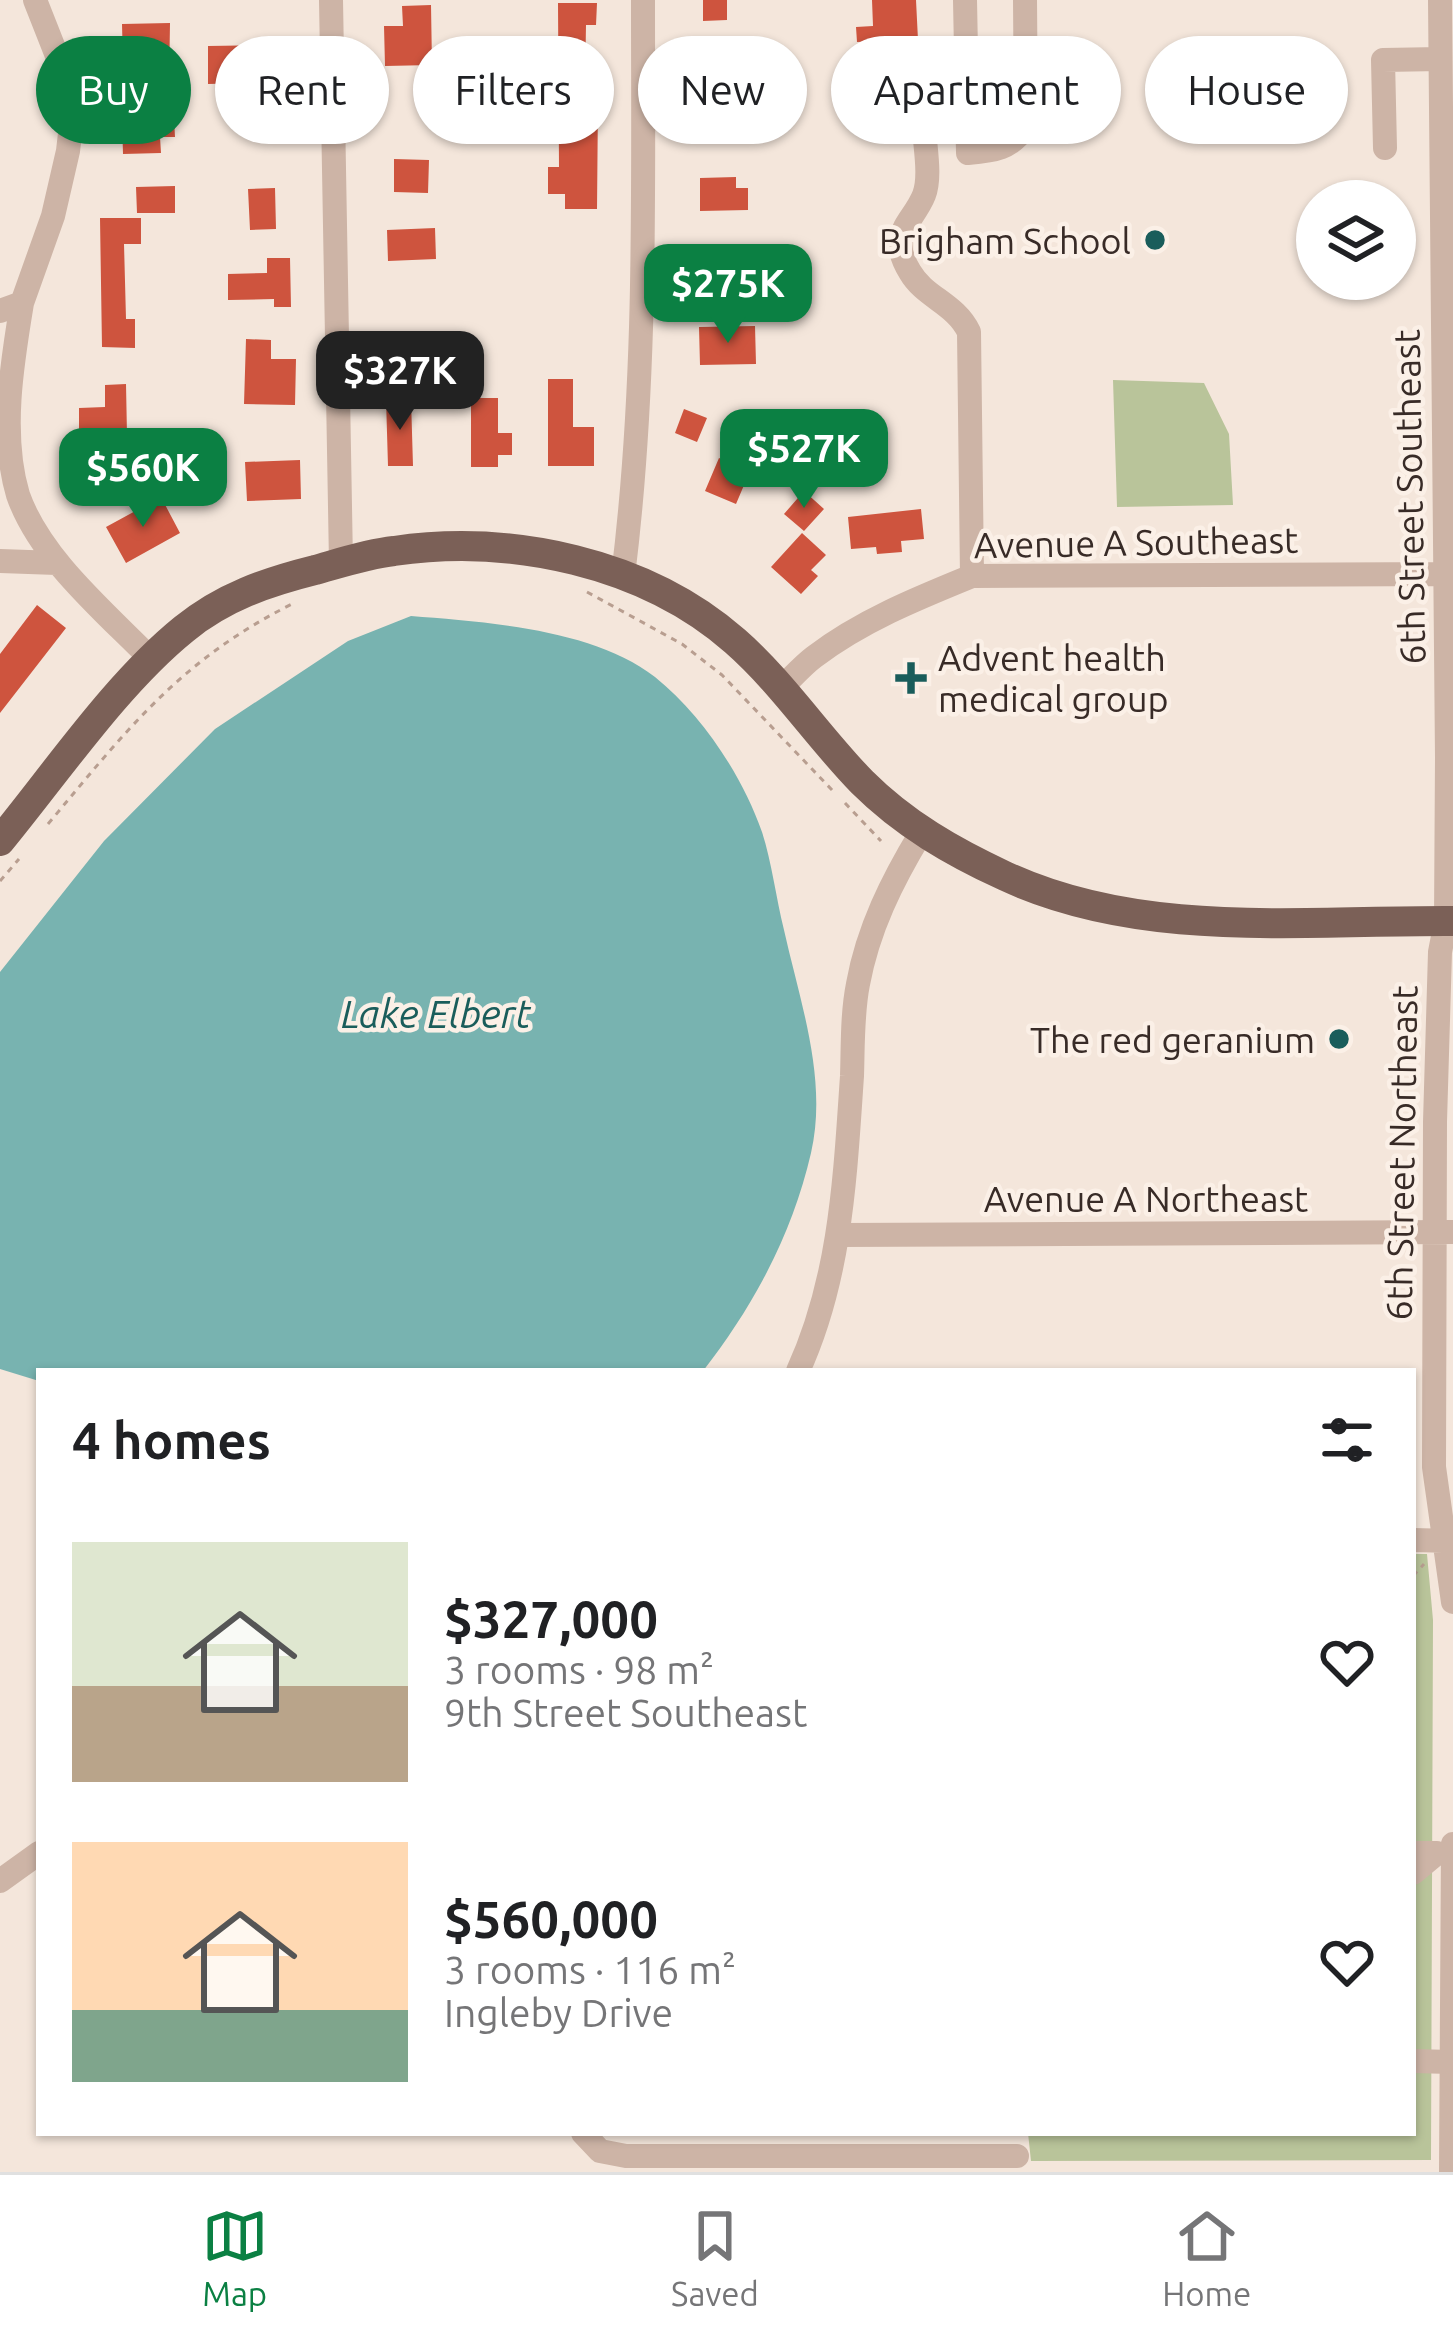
<!DOCTYPE html>
<html lang="en">
<head>
<meta charset="utf-8">
<style>
  body { margin:0; font-family:Ubuntu,sans-serif; background:#f2f2f2; color:#202124; height:100vh; display:flex; flex-direction:column; font-size:45px; white-space:nowrap }
  * { box-sizing:border-box; margin:0 }
  p { font-size:39px; color:#757577 }
  .icon { flex:none; width:66px; height:66px; fill:none; stroke:currentColor; stroke-width:2; stroke-linecap:round; stroke-linejoin:round }
  .map { position:relative; flex:1; overflow:hidden }
  .panel { position:absolute; left:36px; top:1368px; width:1380px; height:768px; display:flex; flex-direction:column; background:#fff; border-radius:0px; box-shadow:0 3px 9px #0004 }
  .panel>* { flex:none }
  .banner { position:absolute; left:36px; top:36px; width:1383px; height:108px; display:flex; gap:24px }
  .controls { position:absolute; left:1296px; top:180px; display:grid; gap:24px }
  .controls a { display:grid; place-items:center; width:120px; height:120px; border-radius:50%; background:#fff; box-shadow:0 3px 9px #0004; font-size:60px }
  .price { position:absolute; translate:-50% -102px; padding:0 27px; border-radius:24px; background:#0b8043; color:#fff; font-size:39px; line-height:78px; filter:drop-shadow(0 3px 6px #0008) }
  .price::after { content:''; position:absolute; left:50%; top:72px; width:36px; height:27px; margin-left:-18px; background:inherit; clip-path:polygon(0 0,100% 0,50% 100%) }
  .price.selected { background:#222; color:#fff }
  ul { padding:0; list-style:none }
  li { display:flex; align-items:center; gap:36px; height:300px; padding:0 36px }
  li span { display:grid; place-items:center; flex:none; width:336px; height:240px; border-radius:0px; color:#555 }
  li>.icon { margin-inline-start:auto }
  span .icon { width:144px; height:144px; fill:#fffc; stroke-width:1 }
  li b { font-size:51px }
  h2 { display:flex; justify-content:space-between; align-items:center; height:144px; padding:0 36px; font-size:51px }
  .chip { padding:0 42px; border-radius:54px; background:#fff; box-shadow:0 3px 9px #0004; font-size:42px; line-height:108px }
  .chip.selected { background:#0b8043; color:#fff }
  .dock { display:flex; justify-content:space-around; align-items:center; height:168px; border-top:3px solid #e0e0e0; background:#fff; font-size:33px; color:#757577 }
  .dock a { display:grid; justify-items:center; gap:6px }
  .dock .selected { color:#0b8043 }
  .map>svg:first-child { display:block }
  .green { fill:#b9c49a }
  .water { fill:#78b3b0 }
  .building { fill:#ce543e }
  .lines { fill:none; stroke-linecap:round; stroke-linejoin:round }
  .path { stroke:#b89e90; stroke-width:3; stroke-dasharray:6 6; stroke-linecap:butt }
  .minor { stroke:#cdb4a6; stroke-width:24 }
  .major { stroke:#7b6057; stroke-width:30 }
  .poi-dot { fill:#1a5d5b; stroke:#fbf0e7; stroke-width:4.5 }
  .labels { text-anchor:middle; dominant-baseline:central; stroke-width:9; stroke-linejoin:round; paint-order:stroke }
  .poi-label { font-size:36px; fill:#382b27; stroke:#fbf0e7; text-anchor:end }
  .street-label { font-size:36px; fill:#382b27; stroke:#fbf0e7 }
  .water-label { font-size:39px; font-style:italic; fill:#1a5d5b; stroke:#fbf0e7 }
</style>
</head>
<body>
<div class="map">
<svg width="1453" height="2172" viewBox="0 0 1453 2172">
  <rect width="100%" height="100%" fill="#f4e6db"/>
  <path class="green" d="M 1113,380 L 1204,383 L 1229,434 L 1233,505 L 1117,507 Z
    M 1413,1554 L 1427,1554 L 1433,1620 L 1431,2160 L 1031,2161 L 1028,2133 L 1413,2133 Z"/>
  <path class="water" d="M 411,616 C 486,622 594,629 655,677 C 702,715 742,775 762,832 C 772,863 776,898 784,930 C 800,1002 828,1079 811,1153 C 792,1235 754,1305 703,1371 L 39,1371 L 39,1381 L 0,1369 L 0,972 L 104,841 L 215,729 L 348,641 Z"/>
  <path class="building" d="M 703,0 L 727,0 L 727,20 L 703,21 Z
    M 872,0 L 916,0 L 918,40 L 857,42 L 856,27 L 873,26 Z
    M 558,3 L 597,3 L 596,25 L 586,25 L 585,82 L 589,82 L 589,100 L 598,100 L 597,209 L 565,209 L 565,194 L 548,194 L 548,167 L 559,167 Z
    M 431,5 L 432,65 L 385,66 L 384,26 L 403,26 L 402,6 Z
    M 170,23 L 169,83 L 115,84 L 114,64 L 123,64 L 122,24 Z
    M 281,45 L 282,82 L 208,84 L 208,46 Z
    M 735,71 L 737,125 L 705,125 L 703,72 Z
    M 174,118 L 175,137 L 160,137 L 161,153 L 123,154 L 122,120 Z
    M 394,159 L 429,160 L 428,193 L 394,192 Z
    M 736,177 L 736,188 L 748,188 L 748,210 L 700,211 L 700,178 Z
    M 175,186 L 175,213 L 137,213 L 136,187 Z
    M 275,188 L 276,229 L 250,230 L 248,189 Z
    M 100,218 L 141,218 L 141,244 L 124,244 L 126,319 L 135,319 L 135,348 L 102,347 Z
    M 435,228 L 436,259 L 388,261 L 387,230 Z
    M 267,258 L 290,258 L 291,307 L 274,307 L 274,299 L 228,300 L 228,274 L 267,273 Z
    M 755,326 L 756,364 L 700,365 L 699,327 Z
    M 246,339 L 271,340 L 271,359 L 296,359 L 295,405 L 244,404 Z
    M 548,379 L 573,379 L 573,427 L 594,427 L 594,466 L 548,466 Z
    M 126,384 L 127,435 L 79,436 L 79,408 L 105,407 L 105,385 Z
    M 471,398 L 498,398 L 498,433 L 512,433 L 512,455 L 498,455 L 498,467 L 471,467 Z
    M 386,399 L 411,399 L 413,466 L 388,466 Z
    M 684,409 L 707,418 L 697,442 L 675,433 Z
    M 755,451 L 797,452 L 795,485 L 753,483 Z
    M 719,458 L 750,471 L 736,504 L 705,491 Z
    M 300,460 L 301,499 L 247,501 L 245,462 Z
    M 804,491 L 824,509 L 804,531 L 784,514 Z
    M 161,497 L 180,533 L 126,563 L 106,527 Z
    M 921,509 L 924,539 L 901,541 L 902,552 L 877,554 L 876,547 L 851,549 L 848,517 Z
    M 802,533 L 826,555 L 811,570 L 818,576 L 801,594 L 771,567 Z
    M 37,605 L 66,628 L 0,713 L 0,654 Z"/>
  <g class="lines">
    <path class="path" d="M 587,592 L 682,644 L 722,675 L 834,792
      M 845,803 L 881,841
      M 48,824 C 126,731 180,660 292,604
      M 0,881 L 19,859
      M 1413,1576 L 1424,1564"/>
    <path class="minor" d="M 331,0 L 341,563
      M 965,0 L 968,153 C 994,151 1011,149 1026,126 L 1025,0
      M 1440,0 L 1447,757 L 1446,921 L 1440,952 L 1435,1122 L 1434,1467 L 1453,1602
      M 924,128 C 925,147 931,177 924,195 C 913,223 886,233 910,272 C 925,298 955,303 969,332 L 972,576
      M 1385,148 L 1383,60 L 1440,59
      M 22,303 C 12,363 0,435 18,495 C 40,558 105,612 151,659
      M 0,311 L 22,303 L 53,216 L 68,151 L 74,99 L 35,0
      M 0,561 L 57,563
      M 623,576 C 647,383 643,194 643,0
      M 780,689 C 791,679 802,666 814,657 C 861,621 918,598 972,576 L 1453,574
      M 840,1235 L 1453,1232
      M 798,1371 C 841,1277 845,1177 852,1076 C 853,1046 852,1014 858,984 C 868,929 892,881 921,833
      M 1413,1540 L 1453,1541
      M 1413,1853 L 1437,1853 L 1413,1873
      M 0,1881 L 39,1853
      M 1413,2061 L 1451,2062
      M 583,2133 L 600,2151 L 626,2156 L 1017,2156
      M 1451,2172 L 1453,1844"/>
    <path class="major" d="M 0,841 C 56,773 116,684 184,629 C 223,597 267,582 315,570 C 340,563 367,554 394,551 C 511,534 645,562 735,641 C 782,682 818,737 862,782 C 904,824 953,852 1005,876 C 1143,940 1306,920 1453,921"/>
  </g>
  <g class="poi-dot">
    <circle cx="1155" cy="240" r="12"/>
    <path d="M905 660h12v12h12v12h-12v12h-12v-12h-12v-12h12z"/>
    <circle cx="1339" cy="1039" r="12"/>
  </g>
  <g class="labels">
    <g class="poi-label">
      <text x="1131" y="240">Brigham School</text>
      <text x="938" y="657" text-anchor="start">Advent health<tspan x="938" dy="41">medical group</tspan></text>
      <text x="1315" y="1039">The red geranium</text>
    </g>
    <g class="street-label">
      <text transform="translate(1409 497) rotate(-91)">6th Street Southeast</text>
      <text transform="translate(1136 542) rotate(-1)">Avenue A Southeast</text>
      <text transform="translate(1401 1153) rotate(-89)">6th Street Northeast</text>
      <text x="1146" y="1198">Avenue A Northeast</text>
    </g>
    <g class="water-label">
      <text x="436" y="1013">Lake Elbert</text>
    </g>
  </g>
</svg>
<div class="controls">
<a><svg class="icon" aria-label="layers" viewBox="0 0 24 24"><path d="M12 4l9 5-9 5-9-5zM3 14l9 5 9-5"/></svg></a>
</div>
<b class="price" style="left:728px;top:346px">$275K</b>
<b class="price selected" style="left:400px;top:433px">$327K</b>
<b class="price" style="left:804px;top:511px">$527K</b>
<b class="price" style="left:143px;top:530px">$560K</b>
<div class="banner">
<a class="chip selected">Buy</a>
<a class="chip">Rent</a>
<a class="chip">Filters</a>
<a class="chip">New</a>
<a class="chip">Apartment</a>
<a class="chip">House</a>
</div>
<section class="panel">
<h2>4 homes<svg class="icon" aria-label="filters" viewBox="0 0 24 24"><path d="M4 7h16M4 17h16"/><circle cx="9" cy="7" r="2"/><circle cx="15" cy="17" r="2"/></svg></h2>
<ul>
<li><span style="background:linear-gradient(#dfe7d0 60%,#b9a48a 0)"><svg class="icon" aria-label="home" viewBox="0 0 24 24"><path d="M3 11l9-7 9 7M6 9v11h12V9"/></svg></span><div><b>$327,000</b><p>3 rooms · 98 m²</p><p>9th Street Southeast</p></div><svg class="icon" aria-label="heart" viewBox="0 0 24 24"><path d="M12 20l-8-8c-3-5 5-10 8-4 3-6 11-1 8 4z"/></svg></li>
<li><span style="background:linear-gradient(#ffd9b3 70%,#7fa58c 0)"><svg class="icon" aria-label="home" viewBox="0 0 24 24"><path d="M3 11l9-7 9 7M6 9v11h12V9"/></svg></span><div><b>$560,000</b><p>3 rooms · 116 m²</p><p>Ingleby Drive</p></div><svg class="icon" aria-label="heart" viewBox="0 0 24 24"><path d="M12 20l-8-8c-3-5 5-10 8-4 3-6 11-1 8 4z"/></svg></li>
</ul>
</section>
</div>
<nav class="dock">
<a class="selected"><svg class="icon" aria-label="map" viewBox="0 0 24 24"><path d="M3 6l6-2 6 2 6-2v14l-6 2-6-2-6 2zM9 4v14M15 6v14"/></svg>Map</a>
<a><svg class="icon" aria-label="saved" viewBox="0 0 24 24"><path d="M7 4h10v16l-5-4-5 4z"/></svg>Saved</a>
<a><svg class="icon" aria-label="home" viewBox="0 0 24 24"><path d="M3 11l9-7 9 7M6 9v11h12V9"/></svg>Home</a>
</nav>
</body>
</html>
